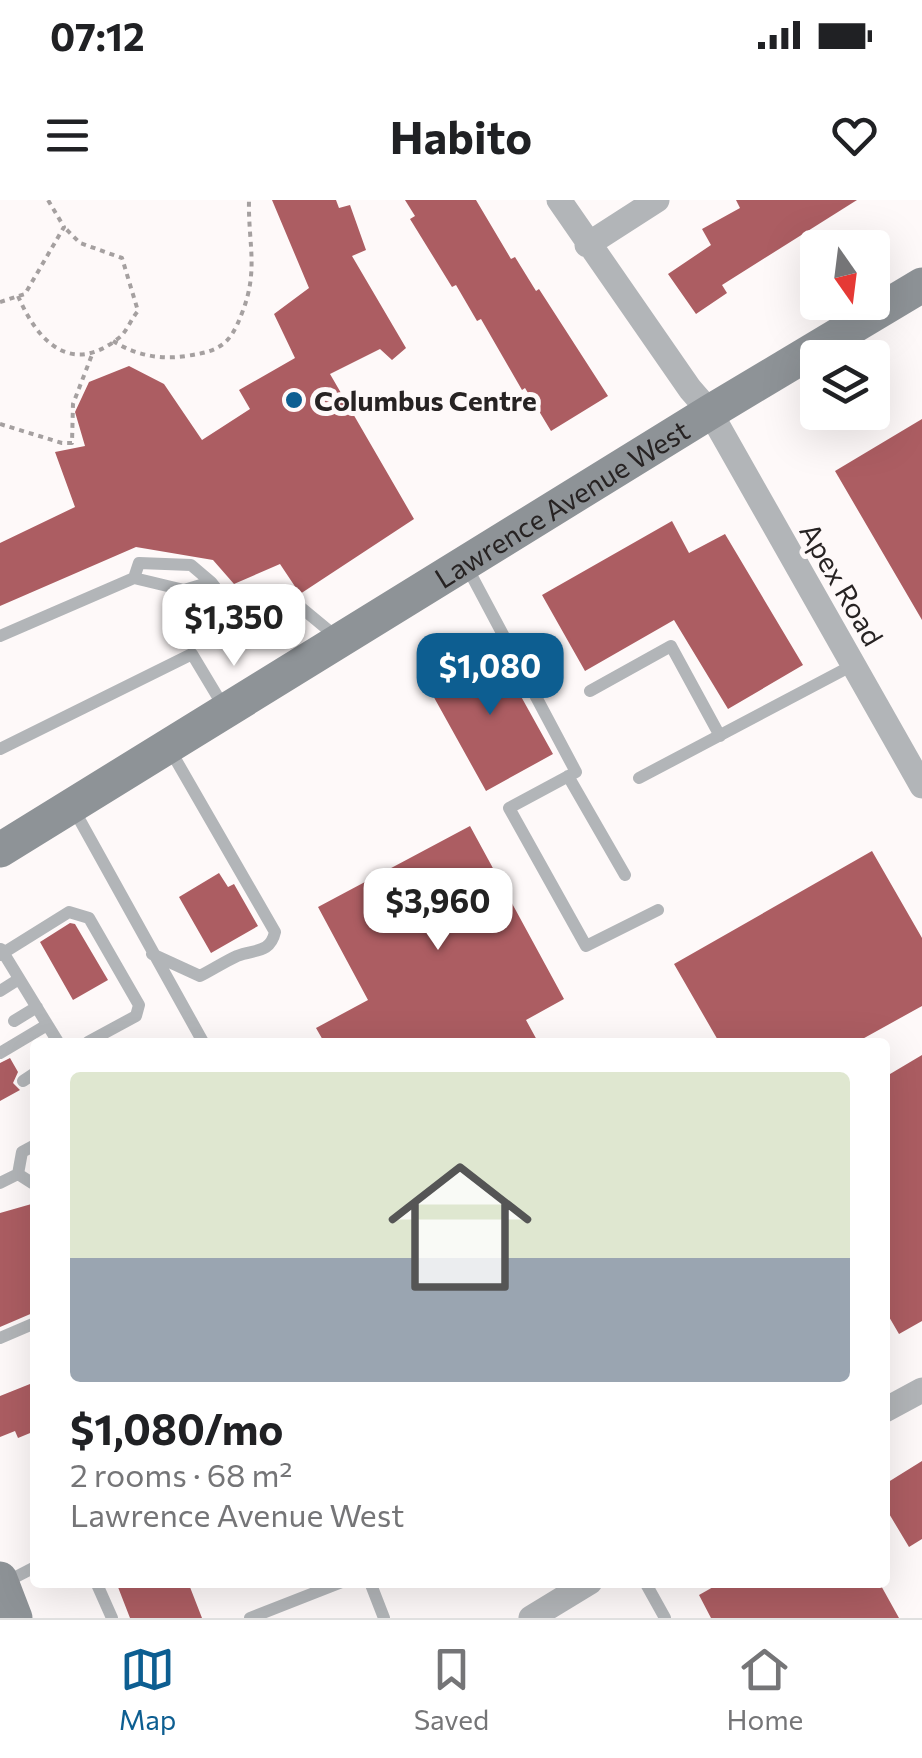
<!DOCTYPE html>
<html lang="en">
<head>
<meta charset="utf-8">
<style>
  body { margin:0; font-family:Commissioner,sans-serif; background:#f2f2f2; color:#202124; height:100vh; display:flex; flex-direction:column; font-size:38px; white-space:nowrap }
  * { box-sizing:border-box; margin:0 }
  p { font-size:32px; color:#757577 }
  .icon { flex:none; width:55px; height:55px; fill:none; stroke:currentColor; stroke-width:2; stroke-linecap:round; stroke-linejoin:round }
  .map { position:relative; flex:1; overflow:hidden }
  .details { position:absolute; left:30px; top:838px; width:860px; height:550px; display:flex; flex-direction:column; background:#fff; border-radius:10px; box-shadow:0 10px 40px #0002 }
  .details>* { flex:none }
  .needle { width:65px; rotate:166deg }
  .tools { position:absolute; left:800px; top:30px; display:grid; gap:20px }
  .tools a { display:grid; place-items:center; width:90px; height:90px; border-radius:10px; background:#fff; box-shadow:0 10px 40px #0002; font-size:50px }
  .price { position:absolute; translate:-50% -85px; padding:0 22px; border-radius:20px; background:#fff; color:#222; font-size:32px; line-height:65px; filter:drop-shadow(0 2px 5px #0008) }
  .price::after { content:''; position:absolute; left:50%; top:60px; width:30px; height:22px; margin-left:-15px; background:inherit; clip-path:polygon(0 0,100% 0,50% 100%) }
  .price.on { background:#0d5e91; color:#fff }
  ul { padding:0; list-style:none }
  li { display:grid; align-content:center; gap:20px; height:530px; padding:0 40px }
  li+li { border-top:2px solid #e0e0e0 }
  li span { display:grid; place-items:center; height:310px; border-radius:10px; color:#555 }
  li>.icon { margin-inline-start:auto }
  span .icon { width:180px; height:180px; fill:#fffc; stroke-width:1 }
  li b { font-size:42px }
  .status { display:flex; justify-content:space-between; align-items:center; height:70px; padding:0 50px; background:#fff; direction:ltr }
  .status svg { height:28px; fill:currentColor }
  header { display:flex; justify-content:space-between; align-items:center; height:130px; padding:0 40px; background:#fff; font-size:45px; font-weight:700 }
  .tabs { display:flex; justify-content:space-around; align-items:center; height:140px; border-top:2px solid #e0e0e0; background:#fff; font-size:28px; color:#757577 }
  .tabs a { display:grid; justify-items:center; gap:5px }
  .tabs .on { color:#0d5e91 }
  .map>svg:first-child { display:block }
  .building { fill:#ac5d62 }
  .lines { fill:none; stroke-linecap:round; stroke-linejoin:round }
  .path { stroke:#a5a0a0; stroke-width:4; stroke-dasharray:5 5; stroke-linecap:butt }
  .service { stroke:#b2b5b8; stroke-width:12 }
  .minor { stroke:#b2b5b8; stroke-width:25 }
  .secondary { stroke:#8e9397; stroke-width:35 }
  .poi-dot { fill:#0d5e91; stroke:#fef9f9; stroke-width:4 }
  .labels { text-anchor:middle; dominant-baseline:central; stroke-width:10; stroke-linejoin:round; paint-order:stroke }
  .poi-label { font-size:28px; font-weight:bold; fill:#272323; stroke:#fef9f9; text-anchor:start }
  .street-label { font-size:28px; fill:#272323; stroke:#fef9f9 }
</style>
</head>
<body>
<div class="status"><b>07:12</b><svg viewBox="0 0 49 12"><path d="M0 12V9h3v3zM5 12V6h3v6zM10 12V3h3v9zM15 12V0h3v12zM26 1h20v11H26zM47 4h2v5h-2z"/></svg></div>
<header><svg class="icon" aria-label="menu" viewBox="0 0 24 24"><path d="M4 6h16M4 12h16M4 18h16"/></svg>Habito<svg class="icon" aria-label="heart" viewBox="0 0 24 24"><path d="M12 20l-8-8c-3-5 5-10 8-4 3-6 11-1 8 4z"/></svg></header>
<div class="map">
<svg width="922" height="1418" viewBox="0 0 922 1418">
  <rect width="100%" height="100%" fill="#fef9f9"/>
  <path class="building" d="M 272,0 L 336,0 L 339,8 L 350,5 L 366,50 L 352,56 L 406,148 L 392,160 L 380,149 L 330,174 L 414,319 L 300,394 L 280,364 L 234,384 L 213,360 L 136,347 L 0,406 L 0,343 L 75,307 L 55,252 L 85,246 L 75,212 L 89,182 L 129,166 L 164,184 L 202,240 L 250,209 L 239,190 L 295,158 L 274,114 L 309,88 Z
    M 405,0 L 476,0 L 511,59 L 515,57 L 536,91 L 539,89 L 608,196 L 551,231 L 525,188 L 522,190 L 481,119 L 477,121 L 456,85 L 452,87 L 410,19 L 415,16 Z
    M 736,0 L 857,0 L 722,85 L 727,93 L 696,114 L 668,74 L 711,45 L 702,29 L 740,8 Z
    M 922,219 L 922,420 L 835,271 Z
    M 672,321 L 689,353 L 725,334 L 803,465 L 728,509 L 674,420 L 585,471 L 542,395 Z
    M 493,446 L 553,554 L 486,591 L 426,483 Z
    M 470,626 L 564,799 L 526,820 L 538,842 L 324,842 L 316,828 L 368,800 L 318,707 Z
    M 872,651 L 922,738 L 922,806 L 857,842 L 719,842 L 674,764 Z
    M 219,673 L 228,687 L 234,684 L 258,726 L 211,753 L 179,697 Z
    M 70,723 L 75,724 L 108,780 L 73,800 L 40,742 Z
    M 922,855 L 922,1121 L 899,1134 L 885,1110 L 885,877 Z
    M 10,858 L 18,872 L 13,883 L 20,890 L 0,901 L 0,863 Z
    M 35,1003 L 35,1112 L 0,1127 L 0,1013 Z
    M 35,1182 L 35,1231 L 18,1238 L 15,1231 L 0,1237 L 0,1196 Z
    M 922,1261 L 922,1339 L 909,1347 L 885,1307 L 885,1284 Z
    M 116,1382 L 188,1382 L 202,1418 L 130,1418 Z
    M 722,1382 L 879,1382 L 899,1418 L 711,1418 L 699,1395 Z"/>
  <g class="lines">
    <path class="path" d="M 18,96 C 38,142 71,177 120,137 C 127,131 131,119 138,111 L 122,58 L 80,43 L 64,27
      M 0,102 L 25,94 L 64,27 L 48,0
      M 113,141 C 135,155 160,160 186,156 C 220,151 230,145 242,113 C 259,70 248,44 249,0
      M 0,224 L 62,243 L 72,243 L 73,204 L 93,152"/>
    <path class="service" d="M 467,367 L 576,572 L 509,608 L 586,746 L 658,710
      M 134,378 L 184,390 L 211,382
      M 0,436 L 134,378 L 139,363 L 191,365 L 211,382 L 235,413 L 281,391 L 339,439
      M 590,491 L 671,446 L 720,536
      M 0,549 L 192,454 L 225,509
      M 568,576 L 625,675
      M 639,578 L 853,465
      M 73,608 L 203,842
      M 1,749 L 58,842
      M 152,754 L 200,776 C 212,770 224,762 237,756 C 254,749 270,754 275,732 L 169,548
      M 0,755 L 69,712 L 89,718 L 139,805 L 136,816 L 88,842
      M 0,791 L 19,779
      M 14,821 L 37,807
      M 0,853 L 47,825
      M 23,881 L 35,873
      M 18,974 L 32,983
      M 0,983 L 18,974 L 22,952 L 35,945
      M 0,1138 L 35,1123
      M 6,1382 L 35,1367
      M 96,1382 L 112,1418
      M 370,1382 L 384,1418
      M 645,1382 L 665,1418
      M 250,1418 L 342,1382"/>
    <path class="minor" d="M 559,0 L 690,189 L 710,212 L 922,586
      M 587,45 L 657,0
      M 885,1210 L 922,1190
      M 531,1418 L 590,1382"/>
    <g class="secondary">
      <path id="s1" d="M 0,650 L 710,212 L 922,85"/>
      <path d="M 0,1379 L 15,1418"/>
    </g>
  </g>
  <circle class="poi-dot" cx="294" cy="200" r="10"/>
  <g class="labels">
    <g class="poi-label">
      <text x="314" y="200">Columbus Centre</text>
    </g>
    <g class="street-label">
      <text stroke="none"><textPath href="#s1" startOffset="660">Lawrence Avenue West</textPath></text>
      <text transform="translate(842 384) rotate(60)">Apex Road</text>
    </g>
  </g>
</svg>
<div class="tools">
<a><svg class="needle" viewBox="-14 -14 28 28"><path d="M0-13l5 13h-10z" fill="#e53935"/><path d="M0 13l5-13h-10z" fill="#757577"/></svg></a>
<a><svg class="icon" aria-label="layers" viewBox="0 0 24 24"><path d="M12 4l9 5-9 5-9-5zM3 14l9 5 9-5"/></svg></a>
</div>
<b class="price" style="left:234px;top:469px">$1,350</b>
<b class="price on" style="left:490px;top:518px">$1,080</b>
<b class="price" style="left:438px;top:753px">$3,960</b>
<section class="details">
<ul>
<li><span style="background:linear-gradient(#dfe7d0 60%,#9aa5b1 0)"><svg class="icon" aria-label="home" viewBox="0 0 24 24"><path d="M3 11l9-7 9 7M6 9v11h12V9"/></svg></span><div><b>$1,080/mo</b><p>2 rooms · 68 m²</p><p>Lawrence Avenue West</p></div></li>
</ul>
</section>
</div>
<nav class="tabs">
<a class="on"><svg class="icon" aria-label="map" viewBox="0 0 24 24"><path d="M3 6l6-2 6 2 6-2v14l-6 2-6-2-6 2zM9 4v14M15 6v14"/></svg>Map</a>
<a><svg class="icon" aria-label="saved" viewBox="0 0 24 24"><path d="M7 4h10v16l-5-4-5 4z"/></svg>Saved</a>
<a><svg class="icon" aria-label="home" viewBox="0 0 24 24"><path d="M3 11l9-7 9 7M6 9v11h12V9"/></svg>Home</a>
</nav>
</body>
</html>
